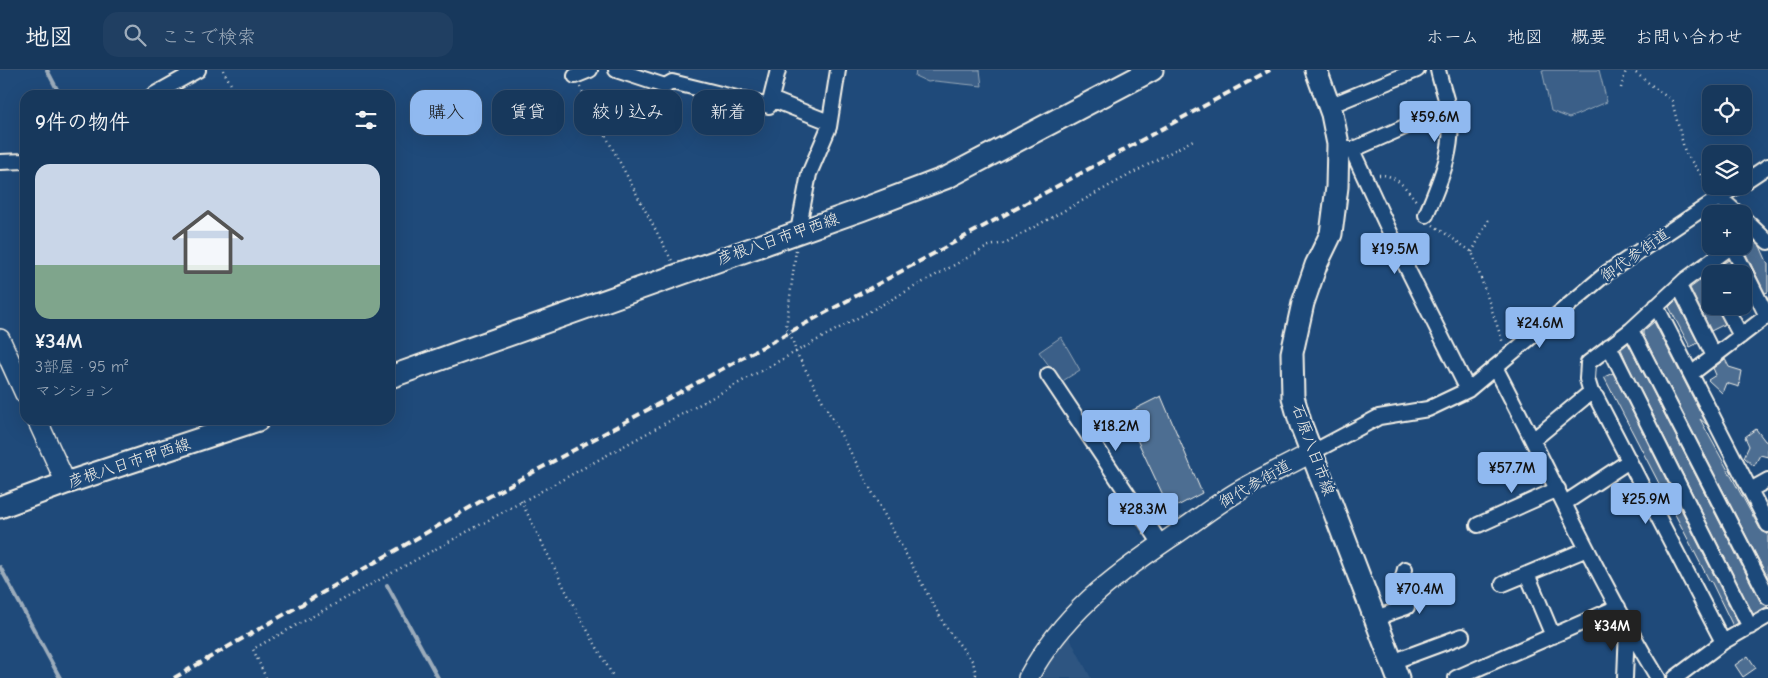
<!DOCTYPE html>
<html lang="ja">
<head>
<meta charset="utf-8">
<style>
  body { margin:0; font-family:"Comic Neue","Klee One",sans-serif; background:#203f62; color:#f1f3f6; height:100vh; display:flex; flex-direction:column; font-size:19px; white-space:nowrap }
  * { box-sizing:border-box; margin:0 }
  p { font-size:16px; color:#9eacbb }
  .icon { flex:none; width:28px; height:28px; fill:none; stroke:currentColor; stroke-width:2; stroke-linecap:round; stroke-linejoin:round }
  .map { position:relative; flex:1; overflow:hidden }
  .sheet { position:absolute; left:20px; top:20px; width:375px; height:335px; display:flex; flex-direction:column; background:#17385c; border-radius:15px; box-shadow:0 5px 20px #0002,0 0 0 1px #365272 }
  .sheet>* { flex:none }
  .guide { position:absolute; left:410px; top:20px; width:475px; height:45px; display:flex; gap:10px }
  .buttons { position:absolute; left:1702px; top:15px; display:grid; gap:10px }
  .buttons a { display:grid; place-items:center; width:50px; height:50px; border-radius:10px; background:#17385c; box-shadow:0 5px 20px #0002,0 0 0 1px #365272; font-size:25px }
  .price { position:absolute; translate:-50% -42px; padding:0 11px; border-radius:5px; background:#90b9f0; color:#111; font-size:16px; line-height:32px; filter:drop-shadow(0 1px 2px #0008) }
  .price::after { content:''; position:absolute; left:50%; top:30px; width:15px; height:11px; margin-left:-8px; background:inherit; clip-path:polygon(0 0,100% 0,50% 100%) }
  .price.active { background:#222; color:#fff }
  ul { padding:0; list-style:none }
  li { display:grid; align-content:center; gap:10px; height:265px; padding:0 15px }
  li+li { border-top:1px solid #365272 }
  li span { display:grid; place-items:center; height:155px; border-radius:15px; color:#555 }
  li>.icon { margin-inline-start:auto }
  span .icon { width:90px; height:90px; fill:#fffc; stroke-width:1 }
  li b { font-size:21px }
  h2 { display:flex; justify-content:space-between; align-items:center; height:60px; padding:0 15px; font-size:21px }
  .chip { padding:0 18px; border-radius:15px; background:#17385c; box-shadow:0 5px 20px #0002,0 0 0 1px #365272; font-size:18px; line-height:45px }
  .chip.active { background:#90b9f0; color:#111 }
  header { display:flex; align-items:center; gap:30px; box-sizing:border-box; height:70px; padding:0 25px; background:#17385c; border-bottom:1px solid #365272 }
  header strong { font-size:24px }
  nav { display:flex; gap:28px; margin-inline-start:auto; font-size:18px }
  .search { width:350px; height:45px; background:#203f62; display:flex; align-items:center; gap:12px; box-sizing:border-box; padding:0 18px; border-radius:15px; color:#9eacbb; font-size:19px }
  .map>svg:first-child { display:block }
  .built { fill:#2d5581 }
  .green { fill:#3a5f88; stroke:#97a8b8 }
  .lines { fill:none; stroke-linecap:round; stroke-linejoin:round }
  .stream { stroke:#9cacbb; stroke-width:4 }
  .building { fill:#4d6e92; stroke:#f4f1e8 }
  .street-casing { stroke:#f4f1e8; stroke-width:18 }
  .secondary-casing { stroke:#f4f1e8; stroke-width:22 }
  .primary-casing { stroke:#f4f1e8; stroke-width:25 }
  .path { stroke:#f4f1e8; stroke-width:2.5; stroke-dasharray:1 4; stroke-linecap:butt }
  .street { stroke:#1f4a7a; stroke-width:14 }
  .secondary { stroke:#1f4a7a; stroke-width:19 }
  .primary { stroke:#1f4a7a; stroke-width:21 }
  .rail { stroke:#f4f1e8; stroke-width:4; stroke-dasharray:8 4; stroke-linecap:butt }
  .labels { text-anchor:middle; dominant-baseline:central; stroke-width:4.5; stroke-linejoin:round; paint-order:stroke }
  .street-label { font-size:16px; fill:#f4f1e8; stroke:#1f4a7a }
</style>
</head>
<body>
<header>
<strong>地図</strong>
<div class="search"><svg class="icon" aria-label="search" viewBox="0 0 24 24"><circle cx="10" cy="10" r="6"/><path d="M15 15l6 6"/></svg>ここで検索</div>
<nav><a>ホーム</a><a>地図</a><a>概要</a><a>お問い合わせ</a></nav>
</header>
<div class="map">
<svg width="1768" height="608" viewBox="0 0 1768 608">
  <rect width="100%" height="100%" fill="#1f4a7a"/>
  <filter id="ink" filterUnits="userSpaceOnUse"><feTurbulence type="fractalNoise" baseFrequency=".02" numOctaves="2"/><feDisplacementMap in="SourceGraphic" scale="10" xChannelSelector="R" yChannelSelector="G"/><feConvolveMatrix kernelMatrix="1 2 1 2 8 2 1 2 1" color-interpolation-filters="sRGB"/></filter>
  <g filter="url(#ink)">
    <path class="built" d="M 1067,563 L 1091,608 L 1039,608 L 1044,597 Z"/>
    <path class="green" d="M 916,0 L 980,0 L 982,16 L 935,11 L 928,12 L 915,6 Z
      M 1542,0 L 1599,0 L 1607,32 L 1569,48 L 1551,41 Z
      M 1061,267 L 1080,300 L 1061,312 L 1039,282 Z"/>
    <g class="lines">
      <path class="stream" d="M 47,0 L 60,25
        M 0,497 L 60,608
        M 387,515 L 438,608"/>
    </g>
    <path class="building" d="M 1754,171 L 1760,176 L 1768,194 L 1768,222 L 1765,223 L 1744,180 L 1744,176 Z
      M 1729,190 L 1736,204 L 1722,204 L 1719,196 Z
      M 1701,210 L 1706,218 L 1710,220 L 1711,236 L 1716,236 L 1725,254 L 1711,261 L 1690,218 Z
      M 1676,230 L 1698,273 L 1690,277 L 1669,237 Z
      M 1654,252 L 1707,355 L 1700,349 L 1760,459 L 1768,464 L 1768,508 L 1643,265 L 1643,261 Z
      M 1628,273 L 1760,531 L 1768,536 L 1753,544 L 1628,295 L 1621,279 Z
      M 1725,289 L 1729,297 L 1742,301 L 1739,317 L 1726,313 L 1722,323 L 1708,310 L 1716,305 L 1713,298 Z
      M 1613,303 L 1738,553 L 1733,556 L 1711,511 L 1710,512 L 1604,307 Z
      M 1161,326 L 1202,423 L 1170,440 L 1125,344 Z
      M 1756,359 L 1765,371 L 1768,372 L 1768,387 L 1760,385 L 1754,396 L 1744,387 L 1749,376 L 1745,367 Z
      M 1748,586 L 1756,598 L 1743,607 L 1735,595 Z"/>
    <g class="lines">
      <g class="street-casing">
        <path id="street" d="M 616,0 L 665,16 L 672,12 L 769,36 L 778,0
          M 575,6 L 590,0
          M 153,25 L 198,0
          M 771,29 L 829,52
          M 1329,36 L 1417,0
          M 1338,74 L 1352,80 L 1400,184 L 1468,320
          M 1352,80 L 1448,38
          M 0,92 L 25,91
          M 1744,112 L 1768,96
          M 1719,127 L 1738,144
          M 1426,145 C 1439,113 1456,78 1449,41 C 1446,27 1441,14 1438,0
          M 1744,149 L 1768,172
          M 798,161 L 809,104 L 829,57 L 838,0
          M 1744,166 L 1753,158
          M 1732,176 L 1767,246
          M 1704,197 L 1711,211
          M 1679,216 L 1714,286
          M 1656,236 L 1768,455
          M 1725,236 L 1741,266
          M 1631,260 L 1768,527
          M 1609,276 L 1750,557
          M 1495,297 C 1550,401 1597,508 1658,608
          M 1691,304 L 1768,245
          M 1048,305 L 1161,474
          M 1591,322 L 1596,327 L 1723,572
          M 1533,370 L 1591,322 L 1587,309 L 1588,293 L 1631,260 L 1685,210 L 1732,176
          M 1313,382 L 1379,347 L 1428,339 L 1468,320 L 1608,202 L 1737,116
          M 1750,420 L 1768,410
          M 1565,433 L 1629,391
          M 1478,455 L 1558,419
          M 1527,504 L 1553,566
          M 1503,514 L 1587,479
          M 1375,548 L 1407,537 L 1401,514 L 1405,499
          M 1392,592 L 1462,566
          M 1456,608 L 1618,537
          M 1625,608 L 1627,558
          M 1675,608 L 1723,572 L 1768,546"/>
      </g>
      <g class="secondary-casing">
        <path id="secondary" d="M 0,269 L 25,324
          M 37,350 L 66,413
          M 1028,608 C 1063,544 1111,508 1170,468 C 1193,453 1215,435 1239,421 C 1263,407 1288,395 1313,382"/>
      </g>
      <g class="primary-casing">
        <path id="primary" d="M 1316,0 L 1332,44 L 1338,74 L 1337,117 L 1331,164 L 1316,195 L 1303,233 L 1292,283 L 1293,327 L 1301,355 L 1398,608
          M 390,307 L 861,140 L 948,107 L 1152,0
          M 0,437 L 66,413 L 258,350"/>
      </g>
      <path class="path" d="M 223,0 L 237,25
        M 1632,0 L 1672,31 L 1685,82 L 1711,119
        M 580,17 L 672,191
        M 1621,18 L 1626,0
        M 599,52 L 648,25
        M 1379,105 C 1396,104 1407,119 1417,132
        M 1433,155 L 1472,182 L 1503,273
        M 796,180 L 786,258 L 790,262 L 796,282 L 945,556 L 973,592 L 976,604 L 974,608
        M 1472,182 L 1489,149
        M 521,431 L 569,527 L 614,608
        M 266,608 L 253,579 L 989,176 L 1005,173 L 1195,69"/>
      <use href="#street" class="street"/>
      <use href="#secondary" class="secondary"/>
      <use href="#primary" class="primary"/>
      <path class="rail" d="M 174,608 L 497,422 L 1270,0"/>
    </g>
  </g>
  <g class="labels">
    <g class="street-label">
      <text transform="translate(778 169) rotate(-19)">彦根八日市甲西線</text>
      <text transform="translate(1635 185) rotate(-35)">御代参街道</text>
      <text transform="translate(1313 380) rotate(70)">石原八日市線</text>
      <text transform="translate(129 393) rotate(-18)">彦根八日市甲西線</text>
      <text transform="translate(1255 414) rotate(-30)">御代参街道</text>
    </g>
  </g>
</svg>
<div class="buttons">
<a><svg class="icon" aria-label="locate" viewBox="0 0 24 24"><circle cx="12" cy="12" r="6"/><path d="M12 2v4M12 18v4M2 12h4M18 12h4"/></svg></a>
<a><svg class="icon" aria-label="layers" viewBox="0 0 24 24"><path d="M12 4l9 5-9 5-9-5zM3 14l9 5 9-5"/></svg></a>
<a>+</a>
<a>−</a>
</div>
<b class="price" style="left:1435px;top:73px">¥59.6M</b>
<b class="price" style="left:1395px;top:205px">¥19.5M</b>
<b class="price" style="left:1540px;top:279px">¥24.6M</b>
<b class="price" style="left:1116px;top:382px">¥18.2M</b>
<b class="price" style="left:1512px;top:424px">¥57.7M</b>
<b class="price" style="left:1646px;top:455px">¥25.9M</b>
<b class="price" style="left:1143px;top:465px">¥28.3M</b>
<b class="price" style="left:1420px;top:545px">¥70.4M</b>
<b class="price active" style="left:1612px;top:582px">¥34M</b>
<div class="guide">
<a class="chip active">購入</a>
<a class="chip">賃貸</a>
<a class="chip">絞り込み</a>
<a class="chip">新着</a>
</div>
<section class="sheet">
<h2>9件の物件<svg class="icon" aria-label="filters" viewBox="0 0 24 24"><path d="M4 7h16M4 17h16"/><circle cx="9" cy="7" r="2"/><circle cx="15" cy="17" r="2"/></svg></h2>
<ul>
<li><span style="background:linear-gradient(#c9d6e8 65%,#7fa58c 0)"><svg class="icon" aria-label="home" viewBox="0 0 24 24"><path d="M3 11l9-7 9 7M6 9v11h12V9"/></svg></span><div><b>¥34M</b><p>3部屋 · 95 m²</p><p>マンション</p></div></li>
</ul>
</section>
</div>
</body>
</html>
